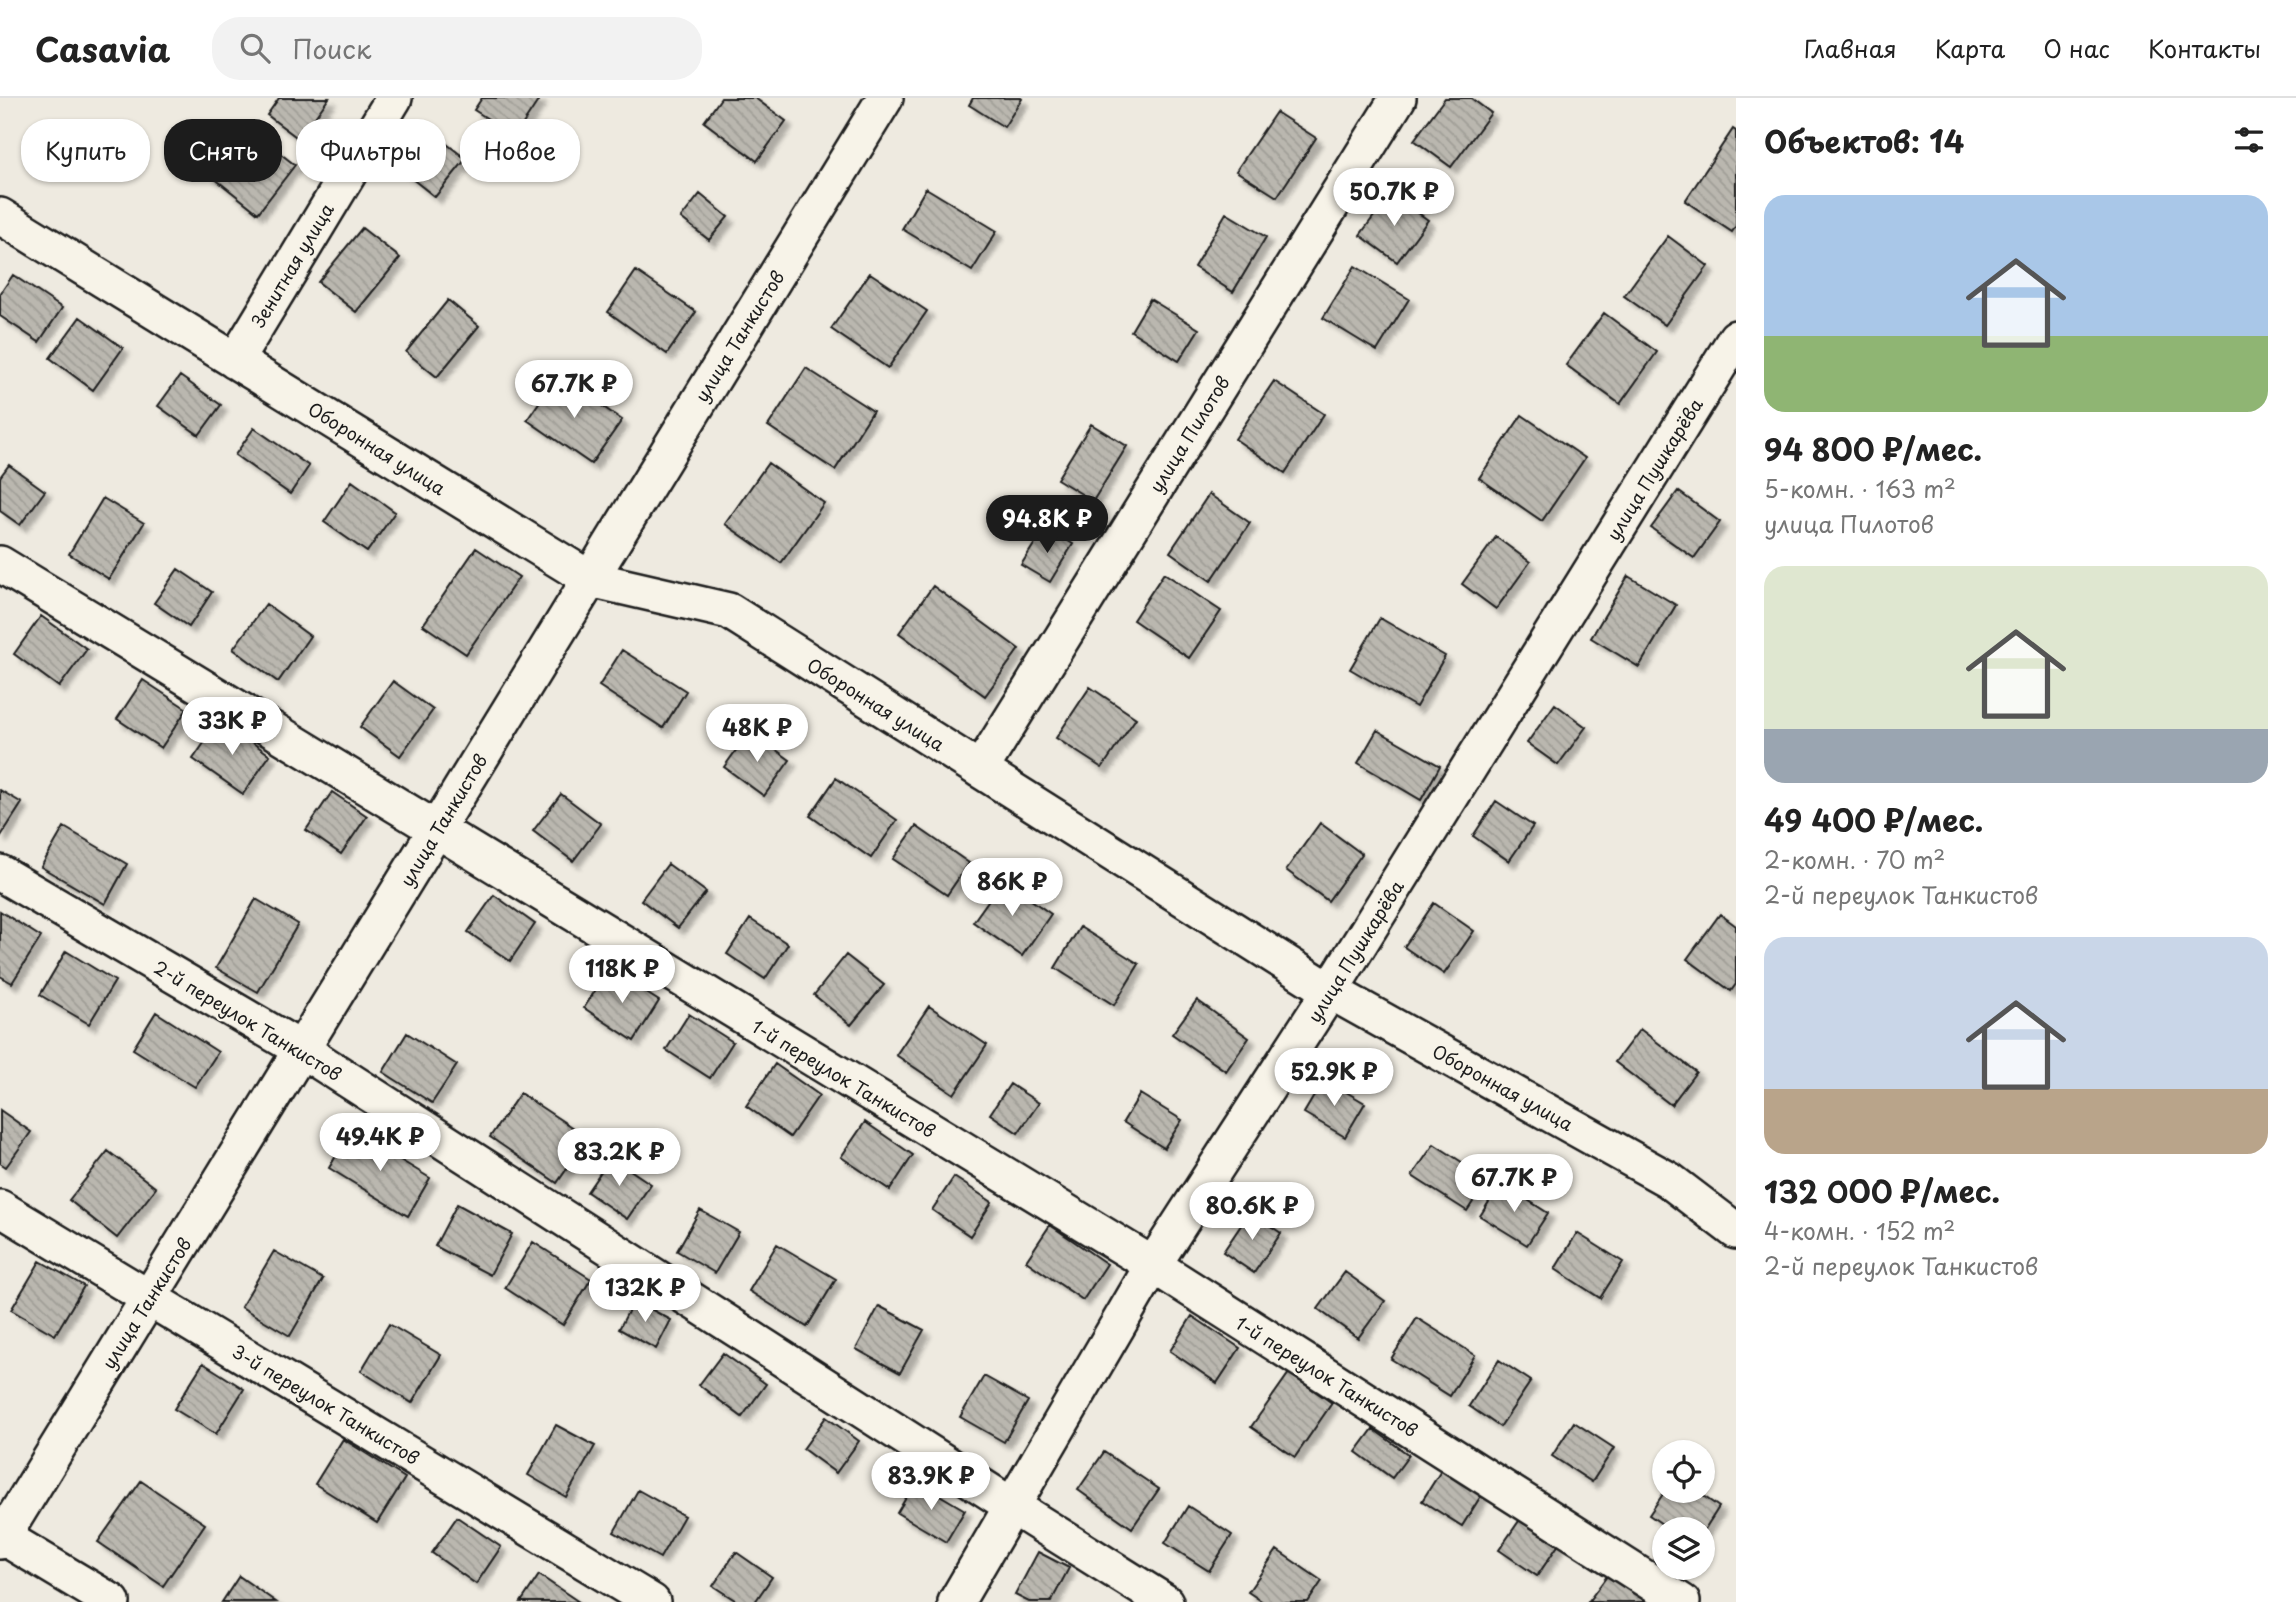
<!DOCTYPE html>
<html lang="ru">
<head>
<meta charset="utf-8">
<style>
  body { margin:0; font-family:"Playpen Sans",sans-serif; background:#f2f2f2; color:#222; height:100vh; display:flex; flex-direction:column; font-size:26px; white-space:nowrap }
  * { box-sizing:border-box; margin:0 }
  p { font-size:23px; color:#767676 }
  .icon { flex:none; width:38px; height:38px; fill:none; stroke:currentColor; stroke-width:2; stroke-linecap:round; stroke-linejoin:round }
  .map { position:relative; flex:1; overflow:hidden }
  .details { display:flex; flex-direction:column; background:#fff; width:560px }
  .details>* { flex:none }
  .banner { position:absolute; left:21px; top:21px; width:665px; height:63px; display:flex; gap:14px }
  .controls { position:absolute; left:1652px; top:1342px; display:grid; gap:14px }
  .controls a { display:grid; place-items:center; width:63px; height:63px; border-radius:50%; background:#fff; box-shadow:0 2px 5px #0004; font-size:35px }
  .price { position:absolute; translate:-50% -60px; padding:0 16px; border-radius:24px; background:#fff; color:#222; font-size:23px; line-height:46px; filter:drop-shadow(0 2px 4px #0008) }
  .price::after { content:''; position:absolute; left:50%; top:42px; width:21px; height:16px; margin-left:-10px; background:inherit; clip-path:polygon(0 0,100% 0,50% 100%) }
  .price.active { background:#1c1c1c; color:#fff }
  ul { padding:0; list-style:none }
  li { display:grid; align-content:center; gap:14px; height:371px; padding:0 28px }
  li span { display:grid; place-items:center; height:217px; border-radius:21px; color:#555 }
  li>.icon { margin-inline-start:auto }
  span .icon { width:126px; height:126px; fill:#fffc; stroke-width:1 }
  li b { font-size:30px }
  h2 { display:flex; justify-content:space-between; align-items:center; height:84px; padding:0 28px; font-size:30px }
  .tag { padding:0 24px; border-radius:28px; background:#fff; box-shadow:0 2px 5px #0004; font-size:24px; line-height:63px }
  .tag.active { background:#1c1c1c; color:#fff }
  header { display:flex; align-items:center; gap:42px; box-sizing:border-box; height:98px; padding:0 35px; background:#fff; border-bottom:2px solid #e0e0e0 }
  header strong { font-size:33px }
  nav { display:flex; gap:38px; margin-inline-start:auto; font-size:24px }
  .search { width:490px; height:63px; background:#f2f2f2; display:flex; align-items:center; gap:18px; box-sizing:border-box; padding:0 24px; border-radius:28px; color:#767676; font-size:26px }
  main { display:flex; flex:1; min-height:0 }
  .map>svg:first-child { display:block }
  .building { fill:url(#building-back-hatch); stroke:#1c1c1c; stroke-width:2; filter:url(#shadow) }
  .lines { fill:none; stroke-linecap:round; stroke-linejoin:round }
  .minor-casing { stroke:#1c1c1c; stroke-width:40 }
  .minor { stroke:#f7f3e8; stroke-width:35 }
  .labels { text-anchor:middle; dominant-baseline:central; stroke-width:5; stroke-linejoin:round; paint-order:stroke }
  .street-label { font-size:18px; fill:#1c1c1c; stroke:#f7f3e8 }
</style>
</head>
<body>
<header>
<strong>Casavia</strong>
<div class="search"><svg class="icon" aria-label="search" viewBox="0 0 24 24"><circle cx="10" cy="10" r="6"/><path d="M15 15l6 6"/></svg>Поиск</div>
<nav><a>Главная</a><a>Карта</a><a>О нас</a><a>Контакты</a></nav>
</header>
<main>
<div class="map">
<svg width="1736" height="1504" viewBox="0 0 1736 1504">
  <defs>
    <pattern id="building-back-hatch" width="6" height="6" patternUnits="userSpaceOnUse" patternTransform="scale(1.75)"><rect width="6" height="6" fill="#bab7af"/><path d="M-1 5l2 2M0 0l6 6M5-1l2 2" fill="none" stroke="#9f9d96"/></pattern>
    <filter id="shadow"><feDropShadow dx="6" dy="6" stdDeviation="2" flood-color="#0004"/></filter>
  </defs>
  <rect width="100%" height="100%" fill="#eeeae0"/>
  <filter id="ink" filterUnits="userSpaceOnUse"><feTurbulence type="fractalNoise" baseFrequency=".0143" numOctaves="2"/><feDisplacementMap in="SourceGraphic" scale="14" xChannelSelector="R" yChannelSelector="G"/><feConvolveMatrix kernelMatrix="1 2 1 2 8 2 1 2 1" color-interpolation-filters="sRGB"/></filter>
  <g filter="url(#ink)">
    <path class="building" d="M 279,0 L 329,0 L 299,41 L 267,17 Z
      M 482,0 L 540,0 L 515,38 L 474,12 Z
      M 721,0 L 755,0 L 786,23 L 757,63 L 704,24 Z
      M 973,0 L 1021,0 L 1022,1 L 1004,29 L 969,7 Z
      M 1445,0 L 1471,0 L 1491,15 L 1451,69 L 1414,42 Z
      M 1276,14 L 1316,40 L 1277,99 L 1236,73 Z
      M 246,29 L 295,67 L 258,115 L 209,76 Z
      M 425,29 L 466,61 L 435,99 L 395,67 Z
      M 1733,31 L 1736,33 L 1736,128 L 1732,134 L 1685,103 Z
      M 926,90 L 997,133 L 972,173 L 902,131 Z
      M 1391,95 L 1428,122 L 1397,164 L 1360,137 Z
      M 700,96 L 728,119 L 709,142 L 681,120 Z
      M 1226,115 L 1266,139 L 1233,194 L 1194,169 Z
      M 362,130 L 400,160 L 356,214 L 318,184 Z
      M 1668,138 L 1708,168 L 1665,227 L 1624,198 Z
      M 1355,168 L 1409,201 L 1377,253 L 1323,220 Z
      M 636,173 L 696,214 L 667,256 L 608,214 Z
      M 870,175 L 927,213 L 888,270 L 831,231 Z
      M 13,177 L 62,210 L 39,244 L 0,218 L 0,196 Z
      M 1150,201 L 1199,231 L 1179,263 L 1131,233 Z
      M 448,202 L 479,228 L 437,279 L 406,254 Z
      M 1604,215 L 1657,254 L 1620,306 L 1566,267 Z
      M 80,219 L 123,250 L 93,292 L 50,260 Z
      M 806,270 L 873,313 L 835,372 L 768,328 Z
      M 558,277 L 622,322 L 591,366 L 527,322 Z
      M 180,278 L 221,307 L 199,337 L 158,308 Z
      M 1274,283 L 1324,316 L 1285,375 L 1235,341 Z
      M 1522,317 L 1585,360 L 1542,423 L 1479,380 Z
      M 1091,326 L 1127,348 L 1093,403 L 1057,381 Z
      M 254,330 L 309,368 L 290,396 L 235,357 Z
      M 768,365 L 824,405 L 781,465 L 725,426 Z
      M 9,367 L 45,393 L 20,427 L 0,413 L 0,379 Z
      M 352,383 L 395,414 L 367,454 L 324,424 Z
      M 1678,393 L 1720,424 L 1694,460 L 1651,430 Z
      M 1209,396 L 1250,425 L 1211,483 L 1170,454 Z
      M 103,400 L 144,425 L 109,481 L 69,456 Z
      M 1045,429 L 1073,446 L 1050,484 L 1021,467 Z
      M 1496,439 L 1530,464 L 1496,511 L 1462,486 Z
      M 476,450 L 519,479 L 466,556 L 423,527 Z
      M 178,471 L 212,494 L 189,529 L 154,505 Z
      M 1164,475 L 1221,513 L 1189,560 L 1133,522 Z
      M 1628,478 L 1676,507 L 1639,569 L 1591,540 Z
      M 933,488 L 1019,551 L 985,598 L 899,535 Z
      M 266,506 L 310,538 L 278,584 L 233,551 Z
      M 41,518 L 87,551 L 59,589 L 14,556 Z
      M 1380,520 L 1445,558 L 1416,609 L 1350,571 Z
      M 622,552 L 686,593 L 663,630 L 599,588 Z
      M 143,582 L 187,611 L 161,650 L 117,621 Z
      M 393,583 L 433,612 L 400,658 L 360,629 Z
      M 1090,589 L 1136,620 L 1102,670 L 1056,640 Z
      M 1555,606 L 1586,629 L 1558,667 L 1527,645 Z
      M 220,622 L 270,657 L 243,696 L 193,661 Z
      M 1377,632 L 1440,668 L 1421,702 L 1358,665 Z
      M 750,633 L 790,662 L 764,698 L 724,669 Z
      M 836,680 L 897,722 L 871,760 L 810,718 Z
      M 0,692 L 22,705 L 1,738 L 0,737 Z
      M 332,694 L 367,718 L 341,756 L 306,732 Z
      M 561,696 L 601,726 L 573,763 L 533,733 Z
      M 1496,703 L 1533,728 L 1509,763 L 1473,738 Z
      M 1320,725 L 1362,756 L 1328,803 L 1286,772 Z
      M 916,728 L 969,765 L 947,797 L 893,761 Z
      M 64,729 L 127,766 L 105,806 L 41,769 Z
      M 668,766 L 706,794 L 678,830 L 641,802 Z
      M 1003,782 L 1051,816 L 1022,858 L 973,824 Z
      M 494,797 L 535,826 L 510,863 L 468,834 Z
      M 256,801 L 298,826 L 258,894 L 216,870 Z
      M 1434,805 L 1474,833 L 1444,876 L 1404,849 Z
      M 0,813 L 41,839 L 12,885 L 0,878 Z
      M 1720,816 L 1736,828 L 1736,886 L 1731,893 L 1687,861 Z
      M 750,821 L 788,846 L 765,881 L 727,856 Z
      M 1080,829 L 1139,866 L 1114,907 L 1055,870 Z
      M 66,853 L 115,883 L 89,926 L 40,897 Z
      M 846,857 L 884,887 L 851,927 L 814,897 Z
      M 609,871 L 659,903 L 634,943 L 584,910 Z
      M 1197,902 L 1249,940 L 1226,973 L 1172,936 Z
      M 929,908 L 987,947 L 954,996 L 896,957 Z
      M 156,914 L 218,954 L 195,989 L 133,951 Z
      M 689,916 L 733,944 L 710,980 L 666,952 Z
      M 1640,931 L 1696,974 L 1671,1007 L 1615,964 Z
      M 407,935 L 457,967 L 432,1005 L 383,974 Z
      M 775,966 L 819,997 L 790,1039 L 746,1008 Z
      M 1324,981 L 1365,1005 L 1345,1039 L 1304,1015 Z
      M 1010,986 L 1039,1005 L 1018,1035 L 990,1016 Z
      M 520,995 L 588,1040 L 557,1085 L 490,1039 Z
      M 1140,996 L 1182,1022 L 1164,1050 L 1123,1024 Z
      M 0,1012 L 31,1034 L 6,1069 L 0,1065 Z
      M 865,1024 L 913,1057 L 890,1092 L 841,1059 Z
      M 351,1032 L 430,1080 L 408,1118 L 329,1070 Z
      M 1434,1046 L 1488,1081 L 1467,1113 L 1412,1078 Z
      M 108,1053 L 156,1090 L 117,1140 L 69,1102 Z
      M 611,1059 L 651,1086 L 627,1121 L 587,1094 Z
      M 954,1079 L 992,1104 L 970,1138 L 932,1112 Z
      M 1501,1085 L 1548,1115 L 1527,1147 L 1480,1118 Z
      M 457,1106 L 512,1136 L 490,1177 L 435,1148 Z
      M 700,1112 L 739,1134 L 715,1175 L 677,1153 Z
      M 1250,1114 L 1281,1135 L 1254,1175 L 1223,1154 Z
      M 1050,1127 L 1107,1166 L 1083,1202 L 1026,1163 Z
      M 1577,1135 L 1623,1164 L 1600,1200 L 1555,1171 Z
      M 533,1144 L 591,1181 L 563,1227 L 505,1190 Z
      M 777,1146 L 836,1181 L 807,1229 L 749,1193 Z
      M 274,1153 L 323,1181 L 290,1238 L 241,1209 Z
      M 40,1163 L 84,1188 L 55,1237 L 11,1212 Z
      M 1345,1174 L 1385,1203 L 1358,1240 L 1318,1211 Z
      M 634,1202 L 671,1222 L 656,1251 L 619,1231 Z
      M 879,1208 L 924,1232 L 900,1275 L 856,1251 Z
      M 1192,1218 L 1240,1250 L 1217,1285 L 1170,1253 Z
      M 1417,1220 L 1475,1257 L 1450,1298 L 1391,1261 Z
      M 389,1226 L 441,1257 L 412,1305 L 361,1273 Z
      M 723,1255 L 766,1286 L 742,1319 L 699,1287 Z
      M 1499,1262 L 1531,1283 L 1500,1329 L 1469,1308 Z
      M 203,1265 L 244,1291 L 216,1336 L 174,1311 Z
      M 1289,1275 L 1332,1305 L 1295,1359 L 1251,1329 Z
      M 984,1278 L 1028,1303 L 1004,1344 L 960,1319 Z
      M 826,1319 L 859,1343 L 836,1375 L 803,1351 Z
      M 1574,1324 L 1614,1350 L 1592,1384 L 1552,1358 Z
      M 556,1327 L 595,1348 L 566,1399 L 528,1377 Z
      M 1373,1331 L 1409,1357 L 1392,1380 L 1356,1354 Z
      M 343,1341 L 405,1380 L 377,1425 L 315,1386 Z
      M 1104,1354 L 1159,1391 L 1132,1430 L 1078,1392 Z
      M 1444,1368 L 1484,1393 L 1462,1428 L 1422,1403 Z
      M 141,1383 L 205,1426 L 163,1488 L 98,1444 Z
      M 916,1383 L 965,1412 L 946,1444 L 897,1415 Z
      M 638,1392 L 684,1418 L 660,1460 L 614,1434 Z
      M 1665,1393 L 1696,1393 L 1719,1409 L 1703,1434 L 1703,1432 L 1671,1432 L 1649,1417 Z
      M 1188,1408 L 1232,1437 L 1209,1473 L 1165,1445 Z
      M 457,1419 L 501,1449 L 476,1486 L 432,1455 Z
      M 1521,1420 L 1559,1446 L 1537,1478 L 1499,1452 Z
      M 1277,1452 L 1322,1483 L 1308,1504 L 1263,1504 L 1248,1494 Z
      M 736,1454 L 772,1479 L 755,1504 L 738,1504 L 713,1488 Z
      M 1038,1454 L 1069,1470 L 1051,1504 L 1029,1504 L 1015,1497 Z
      M 1613,1470 L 1657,1504 L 1588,1504 Z
      M 539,1477 L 579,1504 L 521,1504 Z
      M 239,1478 L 276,1504 L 222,1504 Z"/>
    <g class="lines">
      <g class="minor-casing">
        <path id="minor" d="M 0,118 L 590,481 L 729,513 L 1330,893 L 1669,1082 L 1736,1133
          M 235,263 L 394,0
          M 0,466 L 1153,1167 L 1682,1504
          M 980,672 L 1398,0
          M 0,775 L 302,952 L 1023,1415 L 1165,1504
          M 0,1110 L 652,1504
          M 0,1437 L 112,1504
          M 0,1443 L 885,0
          M 956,1504 L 1153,1167 L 1330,893 L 1736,240"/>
      </g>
      <use href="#minor" class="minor"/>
    </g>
  </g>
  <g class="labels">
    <g class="street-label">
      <text transform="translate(292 167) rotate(-59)">Зенитная улица</text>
      <text transform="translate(739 238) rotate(-58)">улица Танкистов</text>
      <text transform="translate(1189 336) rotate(-58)">улица Пилотов</text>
      <text transform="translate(377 350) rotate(32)">Оборонная улица</text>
      <text transform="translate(1654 371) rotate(-58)">улица Пушкарёва</text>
      <text transform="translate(876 606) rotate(32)">Оборонная улица</text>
      <text transform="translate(443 722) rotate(-59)">улица Танкистов</text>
      <text transform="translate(1355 853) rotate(-58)">улица Пушкарёва</text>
      <text transform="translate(248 922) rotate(31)">2-й переулок Танкистов</text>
      <text transform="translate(844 980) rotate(31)">1-й переулок Танкистов</text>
      <text transform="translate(1503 989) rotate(29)">Оборонная улица</text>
      <text transform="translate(146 1205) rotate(-58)">улица Танкистов</text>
      <text transform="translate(1327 1278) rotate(32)">1-й переулок Танкистов</text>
      <text transform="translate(326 1306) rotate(31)">3-й переулок Танкистов</text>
    </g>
  </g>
</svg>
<div class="controls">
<a><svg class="icon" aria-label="locate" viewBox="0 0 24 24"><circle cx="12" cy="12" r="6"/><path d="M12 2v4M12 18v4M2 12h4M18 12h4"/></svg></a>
<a><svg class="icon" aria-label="layers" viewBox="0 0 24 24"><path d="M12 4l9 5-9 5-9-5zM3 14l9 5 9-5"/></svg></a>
</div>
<b class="price" style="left:1394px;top:130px">50.7K ₽</b>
<b class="price" style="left:574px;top:322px">67.7K ₽</b>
<b class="price active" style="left:1047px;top:457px">94.8K ₽</b>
<b class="price" style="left:232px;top:659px">33K ₽</b>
<b class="price" style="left:757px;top:666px">48K ₽</b>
<b class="price" style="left:1012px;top:820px">86K ₽</b>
<b class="price" style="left:622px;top:907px">118K ₽</b>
<b class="price" style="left:1334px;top:1010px">52.9K ₽</b>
<b class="price" style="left:380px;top:1075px">49.4K ₽</b>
<b class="price" style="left:619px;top:1090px">83.2K ₽</b>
<b class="price" style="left:1514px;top:1116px">67.7K ₽</b>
<b class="price" style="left:1252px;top:1144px">80.6K ₽</b>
<b class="price" style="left:645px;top:1226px">132K ₽</b>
<b class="price" style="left:931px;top:1414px">83.9K ₽</b>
<div class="banner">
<a class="tag">Купить</a>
<a class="tag active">Снять</a>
<a class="tag">Фильтры</a>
<a class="tag">Новое</a>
</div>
</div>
<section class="details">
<h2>Объектов: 14<svg class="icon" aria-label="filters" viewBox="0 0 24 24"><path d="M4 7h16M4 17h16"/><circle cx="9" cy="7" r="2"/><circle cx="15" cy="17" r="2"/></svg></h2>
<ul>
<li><span style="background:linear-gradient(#a9c7e8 65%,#8fb573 0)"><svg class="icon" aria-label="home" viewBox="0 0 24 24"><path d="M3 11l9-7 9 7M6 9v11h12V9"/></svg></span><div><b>94 800 ₽/мес.</b><p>5-комн. · 163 m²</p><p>улица Пилотов</p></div></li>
<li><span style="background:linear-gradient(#dfe7d0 75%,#9aa5b1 0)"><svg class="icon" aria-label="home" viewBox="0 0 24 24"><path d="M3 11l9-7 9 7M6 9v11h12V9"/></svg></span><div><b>49 400 ₽/мес.</b><p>2-комн. · 70 m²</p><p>2-й переулок Танкистов</p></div></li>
<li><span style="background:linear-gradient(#c9d6e8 70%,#b9a48a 0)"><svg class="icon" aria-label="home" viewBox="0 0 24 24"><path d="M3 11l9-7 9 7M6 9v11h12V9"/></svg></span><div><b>132 000 ₽/мес.</b><p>4-комн. · 152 m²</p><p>2-й переулок Танкистов</p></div></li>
</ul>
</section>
</main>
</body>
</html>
